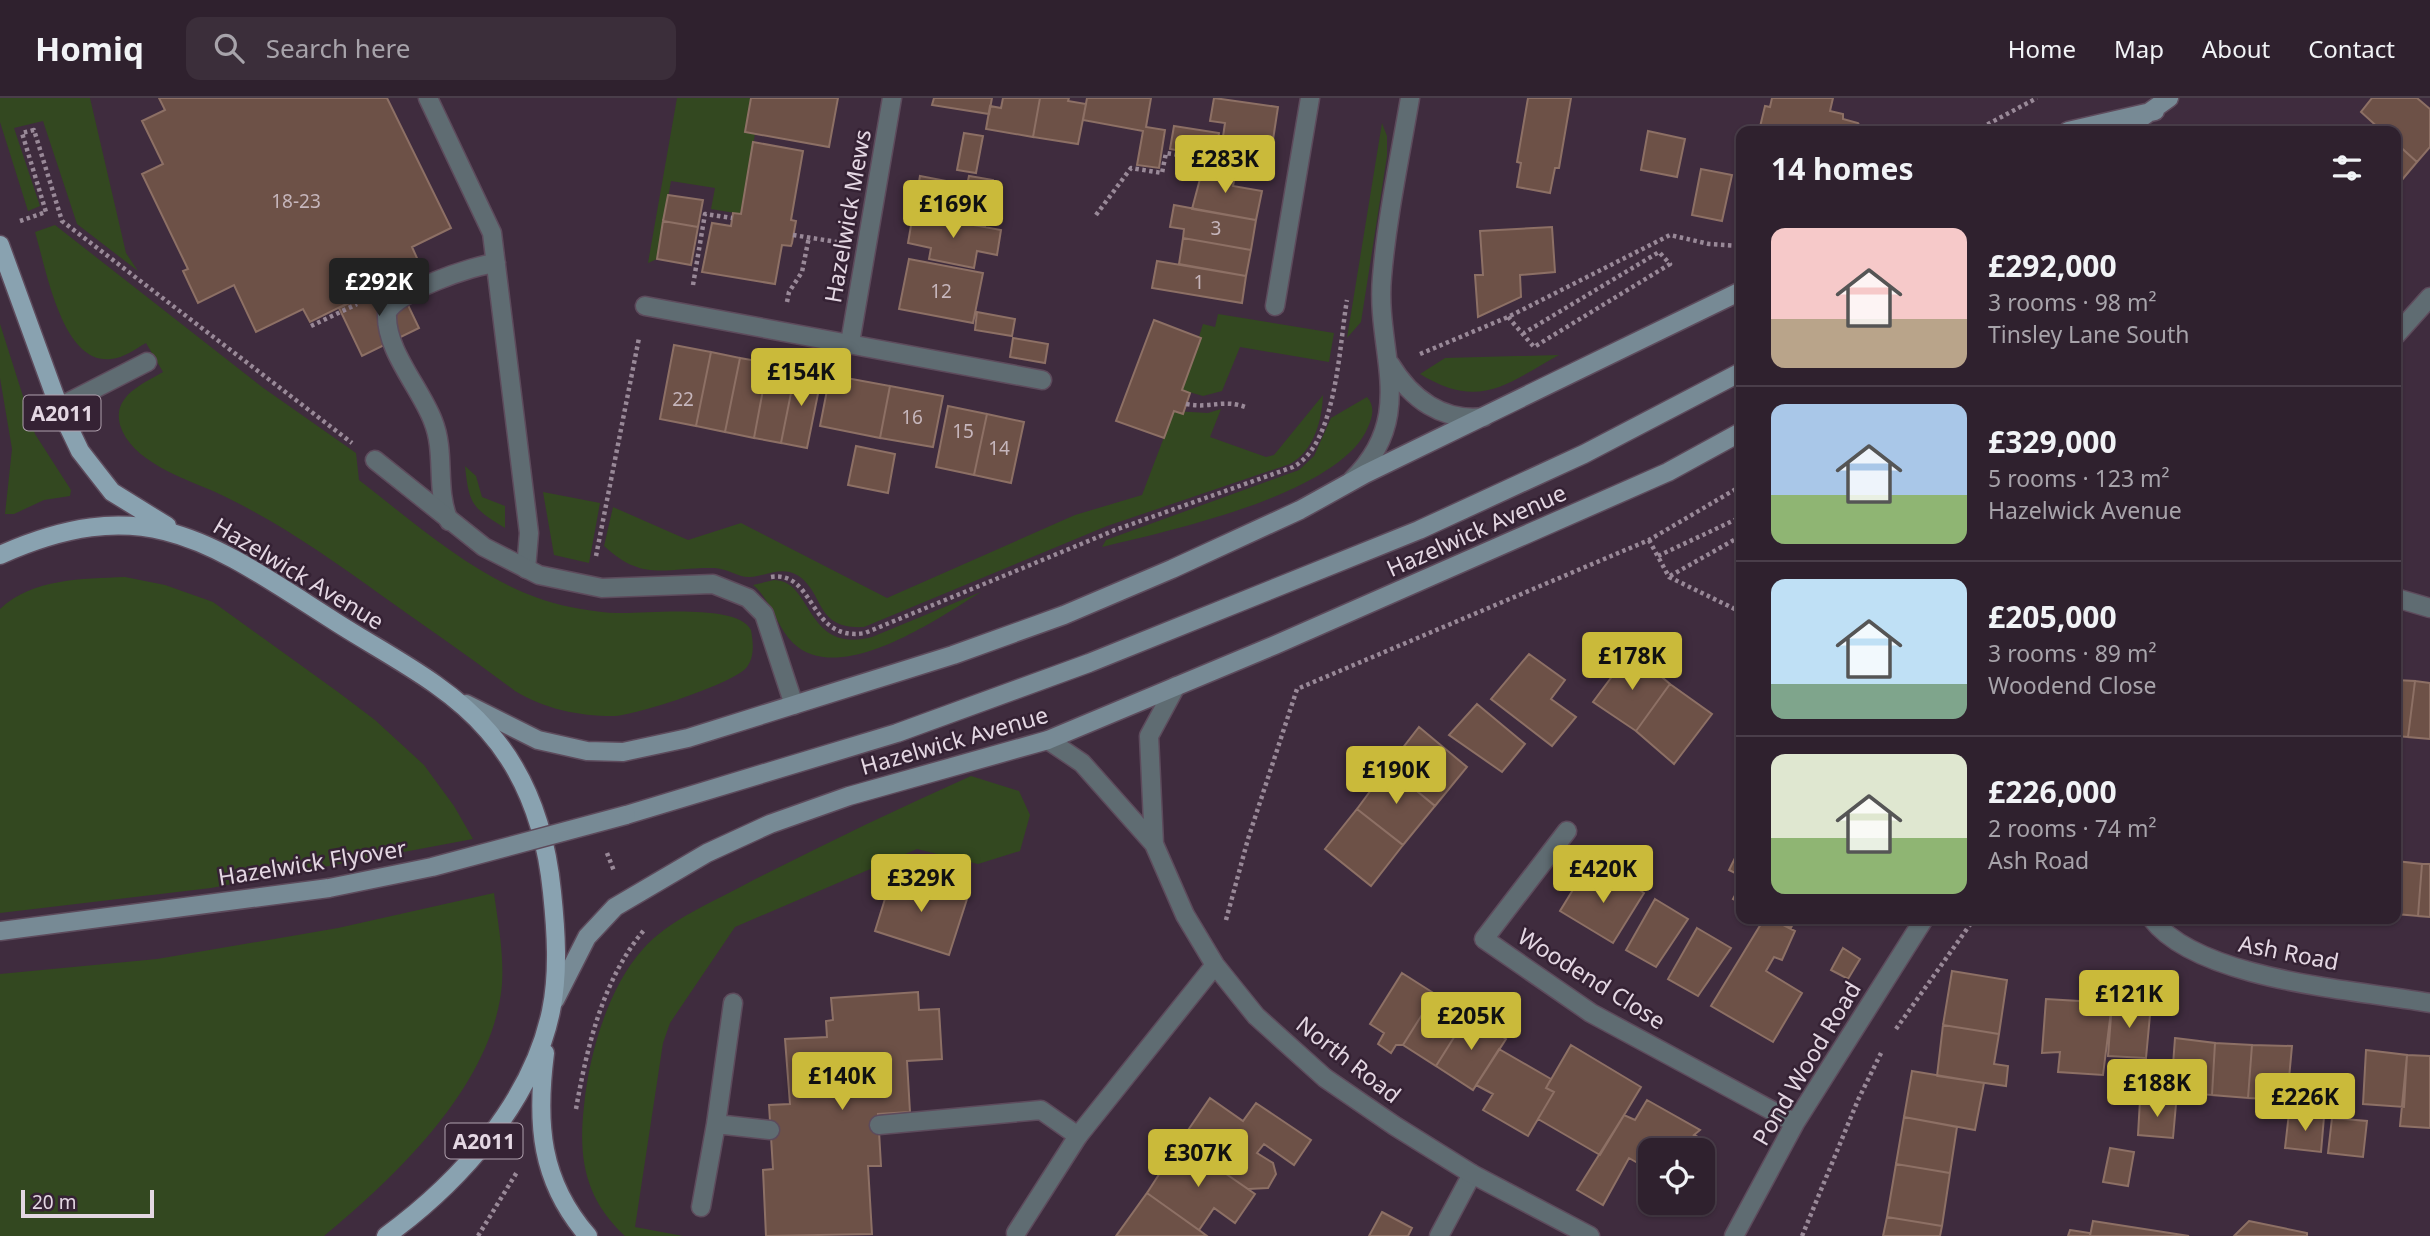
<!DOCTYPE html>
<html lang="en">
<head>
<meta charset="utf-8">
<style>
  body { margin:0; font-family:"Noto Sans",sans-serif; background:#3b2e3a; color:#f1f3f6; height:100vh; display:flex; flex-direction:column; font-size:26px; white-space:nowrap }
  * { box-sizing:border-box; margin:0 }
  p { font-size:23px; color:#a7a3aa }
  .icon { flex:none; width:38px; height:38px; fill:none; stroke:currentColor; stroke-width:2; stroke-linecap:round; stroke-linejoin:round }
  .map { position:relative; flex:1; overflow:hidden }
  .sheet { position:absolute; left:1736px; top:28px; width:665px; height:798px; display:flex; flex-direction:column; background:#2f212e; border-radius:14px; box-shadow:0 2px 5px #0004,0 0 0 2px #4a3e4a }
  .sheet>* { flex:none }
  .tools { position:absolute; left:1638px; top:1040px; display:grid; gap:14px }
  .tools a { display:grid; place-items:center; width:77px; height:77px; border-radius:14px; background:#2f212e; box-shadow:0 2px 5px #0004,0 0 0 2px #4a3e4a; font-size:35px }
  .scale { position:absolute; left:21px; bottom:18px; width:133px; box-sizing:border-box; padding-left:7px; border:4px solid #e4d7e3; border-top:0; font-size:19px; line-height:24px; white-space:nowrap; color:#e4d7e3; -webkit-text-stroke:5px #352234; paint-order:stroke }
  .price { position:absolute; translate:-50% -60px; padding:0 16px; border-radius:7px; background:#caba3a; color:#111; font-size:23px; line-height:46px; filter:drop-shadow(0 2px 4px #0008) }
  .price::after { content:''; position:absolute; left:50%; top:42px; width:21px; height:16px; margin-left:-10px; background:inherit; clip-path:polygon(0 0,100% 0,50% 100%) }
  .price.on { background:#222; color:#fff }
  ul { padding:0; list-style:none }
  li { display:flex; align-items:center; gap:21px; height:175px; padding:0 35px }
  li+li { border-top:2px solid #4a3e4a }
  li span { display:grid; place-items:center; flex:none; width:196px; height:140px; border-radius:14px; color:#555 }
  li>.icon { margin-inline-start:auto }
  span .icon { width:84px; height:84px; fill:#fffc; stroke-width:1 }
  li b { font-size:30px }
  h2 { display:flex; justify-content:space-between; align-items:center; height:84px; padding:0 35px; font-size:30px }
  header { display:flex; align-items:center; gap:42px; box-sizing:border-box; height:98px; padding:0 35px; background:#2f212e; border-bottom:2px solid #4a3e4a }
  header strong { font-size:33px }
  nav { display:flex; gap:38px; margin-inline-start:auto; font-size:24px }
  .search { width:490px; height:63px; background:#3b2e3a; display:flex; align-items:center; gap:18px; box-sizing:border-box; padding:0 24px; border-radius:14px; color:#a7a3aa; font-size:26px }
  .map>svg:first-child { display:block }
  .green { fill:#334820 }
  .building { fill:#6d5147; stroke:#8d7065; stroke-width:2 }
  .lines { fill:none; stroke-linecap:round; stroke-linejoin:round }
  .lane-casing { stroke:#5d4b5c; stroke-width:21 }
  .street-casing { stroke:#5d4b5c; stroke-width:21 }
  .secondary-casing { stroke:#5d4b5c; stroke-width:21 }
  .primary-casing { stroke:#5d4b5c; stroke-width:21 }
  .path { stroke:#998998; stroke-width:4.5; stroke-dasharray:3.5 3.5; stroke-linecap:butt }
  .lane { stroke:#5f6c72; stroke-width:18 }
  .street { stroke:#5f6c72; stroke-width:18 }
  .secondary { stroke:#778a95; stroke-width:18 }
  .primary { stroke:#89a2b0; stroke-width:18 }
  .secondary-bridge-casing { stroke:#5d4b5c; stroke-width:21; stroke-linecap:butt }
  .secondary-bridge { stroke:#778a95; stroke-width:18 }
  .labels { text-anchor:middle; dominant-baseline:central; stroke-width:5; stroke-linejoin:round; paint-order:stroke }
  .number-label { font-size:19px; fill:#c6b6bc }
  .shield { fill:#352234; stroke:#b0a1ae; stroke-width:2 }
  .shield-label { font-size:21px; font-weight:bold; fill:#e4d7e3 }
  .street-label { font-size:23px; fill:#e4d7e3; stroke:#352234 }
</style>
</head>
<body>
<header>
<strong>Homiq</strong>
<div class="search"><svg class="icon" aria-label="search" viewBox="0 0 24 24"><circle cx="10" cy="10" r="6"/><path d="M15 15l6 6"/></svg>Search here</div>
<nav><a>Home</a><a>Map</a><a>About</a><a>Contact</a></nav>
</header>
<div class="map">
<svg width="2430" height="1138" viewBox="0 0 2430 1138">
  <rect width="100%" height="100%" fill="#3f2c3e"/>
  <path class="green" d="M 0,0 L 90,0 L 126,155 L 138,173 L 77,126 L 43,23 L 14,30 L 40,108 L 28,113 L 0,24 Z
    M 677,0 L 751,0 L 755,36 L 741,116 L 711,111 L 715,90 L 671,83 L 657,161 L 648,165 Z
    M 1382,25 L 1387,38 L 1387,58 L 1361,224 L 1347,240 Z
    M 55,127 L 262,289 L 356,355 L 359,382 C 425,433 495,498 581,511 C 594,513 606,515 618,515 C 646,516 737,505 751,532 C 753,544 755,558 747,569 C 735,585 635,618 613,618 C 578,618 545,611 515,593 C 471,560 426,529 381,497 C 327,458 274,421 213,393 C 183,380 131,363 120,327 C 112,297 145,285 163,274 L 146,245 C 135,251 124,260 111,261 C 62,267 46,170 35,134 Z
    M 1218,216 L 1334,235 L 1329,264 L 1240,249 L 1222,293 L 1203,298 L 1182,292 L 1203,226 L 1215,229 Z
    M 0,226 L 35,336 L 71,392 L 70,398 L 44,402 L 14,416 L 5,416 L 12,351 L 0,280 Z
    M 1559,257 C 1505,287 1479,312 1420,276 L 1445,260 Z
    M 1323,297 C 1322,322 1314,353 1290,366 L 1107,428 L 864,529 C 814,532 825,494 797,477 C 781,468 766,478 750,479 C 740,480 726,470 714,470 C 666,469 644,485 604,448 L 613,409 L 688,442 L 741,425 L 887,500 L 1075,417 L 1142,397 L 1174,313 L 1208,315 L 1221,311 L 1210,339 L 1266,359 L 1274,357 Z
    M 1367,299 C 1375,308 1373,318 1368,329 C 1341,396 1168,433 1102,449 L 1106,442 L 1299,372 L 1314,358 L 1331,320 Z
    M 465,368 L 476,378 L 482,399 L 505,408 L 505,430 C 472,410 469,406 465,368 Z
    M 543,394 L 600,405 L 589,465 L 554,457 Z
    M 125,479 L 165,487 L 213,504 L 338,594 L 375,622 L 424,667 L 454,708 L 473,741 L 211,790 L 0,815 L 0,511 C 33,480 82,481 125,479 Z
    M 774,482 C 813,482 805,557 872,539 L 981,494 C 940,519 840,590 793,545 C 776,528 772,503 753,487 Z
    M 971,678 L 1019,693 L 1030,717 L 1020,753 L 978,766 L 917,751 L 735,829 L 670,925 L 663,945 L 635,1129 L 683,1138 L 625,1138 C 585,1101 578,1060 584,1008 C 589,956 608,890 643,851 C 670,821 711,805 746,786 C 820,748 895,712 971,678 Z
    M 494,795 C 498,825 504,855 502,886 C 494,985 397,1078 324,1138 L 0,1138 L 0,876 L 157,861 L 338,830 Z"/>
  <path class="building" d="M 159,0 L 387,0 L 451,130 L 412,149 L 421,169 L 310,224 L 303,211 L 256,234 L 234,187 L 198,205 L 183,173 L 188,171 L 142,76 L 163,66 L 142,23 L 165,12 Z
    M 751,0 L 838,0 L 829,49 L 745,34 Z
    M 934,0 L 992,0 L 989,16 L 932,7 Z
    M 1003,0 L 1040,0 L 1033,39 L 986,31 L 990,8 L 1001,10 Z
    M 1040,0 L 1069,0 L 1068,3 L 1086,6 L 1078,46 L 1033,39 Z
    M 1087,0 L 1151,0 L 1146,29 L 1165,32 L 1159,70 L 1137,67 L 1143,33 L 1083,22 Z
    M 1214,0 L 1278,9 L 1269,68 L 1220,59 L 1225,25 L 1210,23 Z
    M 1528,0 L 1571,0 L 1559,70 L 1555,70 L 1550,95 L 1517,89 L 1521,65 L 1517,64 Z
    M 1772,0 L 1833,0 L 1830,13 L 1843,16 L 1843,21 L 1858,25 L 1863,33 L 1759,33 L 1765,8 L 1770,9 Z
    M 2372,0 L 2417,0 L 2430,11 L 2430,49 L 2417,64 L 2396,45 L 2396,33 L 2382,33 L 2361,14 Z
    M 1174,28 L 1219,35 L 1215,59 L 1170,51 Z
    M 1648,33 L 1685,41 L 1677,79 L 1641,72 Z
    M 964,35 L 983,38 L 976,75 L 957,72 Z
    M 753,44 L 803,53 L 791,122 L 796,123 L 792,145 L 791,148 L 782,147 L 775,186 L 702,174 L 712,125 L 731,128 L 733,115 L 741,116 Z
    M 2396,45 L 2417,64 L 2396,89 Z
    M 1204,66 L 1236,72 L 1233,88 L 1262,93 L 1256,122 L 1192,111 Z
    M 1701,71 L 1732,77 L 1722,123 L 1692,117 Z
    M 920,78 L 967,87 L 969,78 L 993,82 L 985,129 L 913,116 Z
    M 668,97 L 703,102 L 698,129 L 663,123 Z
    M 1174,107 L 1256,122 L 1251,152 L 1183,140 L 1184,131 L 1170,129 Z
    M 913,116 L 1001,132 L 997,157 L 977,153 L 974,170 L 929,161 L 931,150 L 908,145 Z
    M 663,123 L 698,129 L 691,167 L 657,161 Z
    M 1552,129 L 1555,174 L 1520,177 L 1521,199 L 1478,219 L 1475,177 L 1483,177 L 1480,133 Z
    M 1183,140 L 1251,152 L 1246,178 L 1179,166 Z
    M 909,161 L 983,175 L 973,225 L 899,211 Z
    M 1157,163 L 1246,178 L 1242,205 L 1152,190 Z
    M 396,182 L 419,230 L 362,258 L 339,210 Z
    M 977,214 L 1015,221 L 1012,238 L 975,232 Z
    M 1154,222 L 1201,240 L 1182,292 L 1190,295 L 1183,316 L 1174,313 L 1164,340 L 1116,323 Z
    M 1013,240 L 1048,246 L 1045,265 L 1010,259 Z
    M 674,247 L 711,254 L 696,328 L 660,321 Z
    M 711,254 L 740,260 L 725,334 L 696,328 Z
    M 740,260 L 768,265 L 754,340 L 725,334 Z
    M 768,265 L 796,270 L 781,345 L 754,340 Z
    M 796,270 L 822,276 L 807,350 L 781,345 Z
    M 830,277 L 890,288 L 880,340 L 820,328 Z
    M 890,288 L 943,298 L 933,349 L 880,340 Z
    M 948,308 L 987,316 L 974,377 L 936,369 Z
    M 987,316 L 1024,324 L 1011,385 L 974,377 Z
    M 856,348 L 895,356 L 888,395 L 848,387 Z
    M 1631,553 L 1670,586 L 1636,633 L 1593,604 Z
    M 1529,556 L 1565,582 L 1551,601 L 1576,619 L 1552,648 L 1491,601 Z
    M 2396,582 L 2415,583 L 2408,639 L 2396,638 Z
    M 2415,583 L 2430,585 L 2430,641 L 2408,639 Z
    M 1670,586 L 1712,616 L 1674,666 L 1636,633 Z
    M 1477,606 L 1525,646 L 1502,674 L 1449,637 Z
    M 1419,629 L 1467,669 L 1435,708 L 1388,669 Z
    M 1388,669 L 1435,708 L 1403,747 L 1357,711 Z
    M 1357,711 L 1403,747 L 1371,788 L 1325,751 Z
    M 1741,748 L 1741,778 L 1729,772 Z
    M 2396,763 L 2422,766 L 2418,818 L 2396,816 Z
    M 2422,766 L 2430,766 L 2430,819 L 2418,818 Z
    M 1612,774 L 1644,795 L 1613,845 L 1560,813 L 1582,777 L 1602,787 Z
    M 893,775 L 968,798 L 949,857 L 875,833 Z
    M 1741,786 L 1741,805 L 1733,801 Z
    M 1655,801 L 1688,821 L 1656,869 L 1626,852 Z
    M 1764,821 L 1771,821 L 1795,833 L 1782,862 L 1774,859 L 1766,873 L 1802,895 L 1773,944 L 1711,908 Z
    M 1771,821 L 1795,821 L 1791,830 Z
    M 1697,830 L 1731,850 L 1698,898 L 1668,881 Z
    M 1843,850 L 1860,861 L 1848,881 L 1831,872 Z
    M 1952,873 L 2007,882 L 1999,936 L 1943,927 Z
    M 1402,875 L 1435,896 L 1403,947 L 1396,947 L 1391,955 L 1378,946 L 1384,935 L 1370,926 Z
    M 918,894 L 919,912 L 939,911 L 942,961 L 907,963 L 910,1014 L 878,1016 L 881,1068 L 868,1068 L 872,1136 L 766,1138 L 763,1072 L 773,1071 L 769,1007 L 790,1006 L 785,941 L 827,939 L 826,923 L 833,922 L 831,900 Z
    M 1435,896 L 1468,917 L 1436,968 L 1403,947 Z
    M 2046,901 L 2112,905 L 2103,977 L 2058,974 L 2060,954 L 2042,955 Z
    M 2112,905 L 2151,906 L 2146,960 L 2108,958 Z
    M 1468,917 L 1506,941 L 1473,992 L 1436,968 Z
    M 1943,927 L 1999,936 L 1994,966 L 2008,968 L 2006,988 L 1937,978 Z
    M 2175,940 L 2215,945 L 2212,997 L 2171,994 Z
    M 2215,945 L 2252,947 L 2248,1000 L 2212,997 Z
    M 1571,947 L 1641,989 L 1600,1057 L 1538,1021 L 1554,994 L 1546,990 Z
    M 2252,947 L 2292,948 L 2287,1002 L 2248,1000 Z
    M 1499,951 L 1551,981 L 1546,990 L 1554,994 L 1528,1038 L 1483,1012 L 1493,996 L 1476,987 Z
    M 2366,952 L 2407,957 L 2404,1009 L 2363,1006 Z
    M 2407,957 L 2430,958 L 2430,1030 L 2400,1028 Z
    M 1912,973 L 1984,985 L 1975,1032 L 1904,1019 Z
    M 1210,1000 L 1243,1023 L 1256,1005 L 1311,1042 L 1294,1067 L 1264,1046 L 1257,1055 L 1273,1065 L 1276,1076 L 1268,1090 L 1248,1091 L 1180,1044 Z
    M 1647,1002 L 1700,1032 L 1694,1037 L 1711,1046 L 1703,1060 L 1703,1052 L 1650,1052 L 1650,1072 L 1629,1060 L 1603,1107 L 1577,1092 L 1624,1017 L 1635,1022 Z
    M 2140,1002 L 2176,1006 L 2173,1040 L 2138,1037 Z
    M 2289,1015 L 2324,1019 L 2321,1054 L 2285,1050 Z
    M 1904,1019 L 1957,1029 L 1950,1075 L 1896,1066 Z
    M 2332,1020 L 2367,1023 L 2363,1059 L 2328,1055 Z
    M 1180,1044 L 1255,1096 L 1235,1125 L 1214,1110 L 1199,1132 L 1147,1095 Z
    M 2110,1050 L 2134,1054 L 2128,1088 L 2103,1084 Z
    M 1896,1066 L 1950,1075 L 1942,1128 L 1887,1119 Z
    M 1147,1095 L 1199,1132 L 1207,1138 L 1116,1138 Z
    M 1382,1114 L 1412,1130 L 1408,1138 L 1369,1138 Z
    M 1887,1119 L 1942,1128 L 1940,1138 L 1883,1138 Z
    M 2093,1123 L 2189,1138 L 2090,1138 Z
    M 2249,1123 L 2307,1135 L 2307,1138 L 2234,1138 Z
    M 2070,1132 L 2090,1135 L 2090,1138 L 2068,1138 Z"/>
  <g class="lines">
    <g class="lane-casing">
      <path id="lane" d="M 428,0 L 492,135 L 529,435 L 526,471
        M 1275,208 L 1310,0
        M 59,309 L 147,264
        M 449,423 C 435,391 446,355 433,323 C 420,289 385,252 387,215 C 395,194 474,167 496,165
        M 716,1026 L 733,905
        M 879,1027 L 1041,1012 L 1078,1038
        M 701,1109 L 716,1026 L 770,1032
        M 1439,1138 L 1472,1076"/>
    </g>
    <g class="street-casing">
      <path id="street" d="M 645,208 L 1042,282
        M 2396,237 L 2430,199
        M 850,245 L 892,0
        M 1390,266 C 1411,301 1443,324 1484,319
        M 375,362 L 484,449 L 539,477 L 602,490 L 713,486 L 748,500 L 764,516 L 794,607
        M 1352,382 C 1419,317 1375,254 1382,179 C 1387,119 1400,59 1410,0
        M 2396,500 L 2430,510
        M 1048,642 L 1082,665 L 1154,746 L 1185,817 L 1215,867 L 1256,918 L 1325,980 L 1395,1028 L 1472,1076 L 1590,1138
        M 1567,733 L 1484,841 L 1591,915 L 1795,1025
        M 1154,746 L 1149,638 L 1176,588
        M 2152,821 C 2198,882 2356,892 2430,905
        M 1016,1135 L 1078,1038 L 1215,867
        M 1734,1138 L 1795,1025 L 1924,821"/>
    </g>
    <g class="secondary-casing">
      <path id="secondary" d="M 2068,33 L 2155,13
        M 2123,33 L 2169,0
        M 466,606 L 538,642 L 587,653 L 623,654 L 688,640 L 953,557 L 1064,517 L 1172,471 L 1300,412 L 1365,376 L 1741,193
        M 626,717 L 897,635 L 1089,565 L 1419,432 L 1584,356 L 1741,274
        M 0,833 L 329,790
        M 555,902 L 587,839 L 615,809 L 707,755 L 770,726 L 849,698 L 1048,642 L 1275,547 L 1668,374 L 1741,334"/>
    </g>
    <g class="primary-casing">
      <path id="primary" d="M 0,147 L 59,309 L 80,353 L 112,394 L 167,428
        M 0,457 C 146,392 210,444 331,521 C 383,555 447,585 488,633 C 528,678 546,734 552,794 C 556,832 559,875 551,913 C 532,1004 460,1084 386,1138
        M 545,955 C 536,1025 540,1083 588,1138"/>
    </g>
    <path class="path" d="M 1975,33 L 2037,0
      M 1096,117 L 1131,70 L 1162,75 L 1166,55 L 1265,71
      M 20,123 L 46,114 L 22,35 L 34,32 L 62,123 L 352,345
      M 793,137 L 837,144
      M 693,187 L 705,116 L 732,120
      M 787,204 L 789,194 L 802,174 L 809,139
      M 1508,219 L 1534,249 L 1670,166 L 1659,154 L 1524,235
      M 311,228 L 357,206
      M 1420,256 L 1508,219 L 1670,137 L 1709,146 L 1741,148
      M 1186,306 C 1212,311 1223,300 1248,310
      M 1649,442 L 1669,479 L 1741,514
      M 596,458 L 639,240
      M 1658,458 L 1741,419
      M 1670,478 L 1741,438
      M 771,479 C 816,472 808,545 865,535 L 1115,432 L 1293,369 C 1337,346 1339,247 1347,202
      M 607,755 L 614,773
      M 1226,822 L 1248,741 L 1297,591 L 1649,442 L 1741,388
      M 1896,931 L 1974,821
      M 576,1011 C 587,949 603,880 645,831
      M 478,1138 L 517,1074
      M 1802,1138 L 1858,1002 L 1882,953"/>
    <use href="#lane" class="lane"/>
    <use href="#street" class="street"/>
    <use href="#secondary" class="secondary"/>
    <use href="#primary" class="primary"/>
    <g class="secondary-bridge-casing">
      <path id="secondary-bridge" d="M 329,790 L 432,769 L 626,717"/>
    </g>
    <use href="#secondary-bridge" class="secondary-bridge"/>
  </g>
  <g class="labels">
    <g class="number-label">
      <text x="296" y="103">18-23</text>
      <text x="1216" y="130">3</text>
      <text x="1199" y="184">1</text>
      <text x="941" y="193">12</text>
      <text x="683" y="301">22</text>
      <text x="912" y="319">16</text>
      <text x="963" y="333">15</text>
      <text x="999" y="350">14</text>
    </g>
    <g class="shield">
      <rect x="23.5" y="297.5" width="77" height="35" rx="5"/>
      <rect x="445.5" y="1025.5" width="77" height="35" rx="5"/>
    </g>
    <g class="shield-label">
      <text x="62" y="315">A2011</text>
      <text x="484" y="1043">A2011</text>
    </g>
    <g class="street-label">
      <text transform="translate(847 118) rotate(-80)">Hazelwick Mews</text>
      <text transform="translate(1476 432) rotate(-24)">Hazelwick Avenue</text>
      <text transform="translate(299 475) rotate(31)">Hazelwick Avenue</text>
      <text transform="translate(954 642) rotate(-16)">Hazelwick Avenue</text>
      <text transform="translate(312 764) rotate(-9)">Hazelwick Flyover</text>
      <text transform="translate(2289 854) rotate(11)">Ash Road</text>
      <text transform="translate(1592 880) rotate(32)">Woodend Close</text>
      <text transform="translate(1349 961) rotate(38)">North Road</text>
      <text transform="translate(1806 965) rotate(-59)">Pond Wood Road</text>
    </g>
  </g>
</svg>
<div class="tools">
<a><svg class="icon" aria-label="locate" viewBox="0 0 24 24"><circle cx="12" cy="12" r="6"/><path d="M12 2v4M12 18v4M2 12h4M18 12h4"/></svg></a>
</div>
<div class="scale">20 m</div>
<b class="price" style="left:1225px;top:97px">£283K</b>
<b class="price" style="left:953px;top:142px">£169K</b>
<b class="price on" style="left:379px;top:220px">£292K</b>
<b class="price" style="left:801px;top:310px">£154K</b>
<b class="price" style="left:1632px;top:594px">£178K</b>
<b class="price" style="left:1396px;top:708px">£190K</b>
<b class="price" style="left:1603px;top:807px">£420K</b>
<b class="price" style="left:921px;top:816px">£329K</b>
<b class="price" style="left:2129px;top:932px">£121K</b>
<b class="price" style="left:1471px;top:954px">£205K</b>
<b class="price" style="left:842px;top:1014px">£140K</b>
<b class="price" style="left:2157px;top:1021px">£188K</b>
<b class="price" style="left:2305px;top:1035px">£226K</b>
<b class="price" style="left:1198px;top:1091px">£307K</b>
<section class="sheet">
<h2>14 homes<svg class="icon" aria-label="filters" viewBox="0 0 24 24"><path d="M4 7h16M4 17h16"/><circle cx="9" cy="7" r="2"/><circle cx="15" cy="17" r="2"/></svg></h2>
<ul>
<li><span style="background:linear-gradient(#f6c9c9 65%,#b9a48a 0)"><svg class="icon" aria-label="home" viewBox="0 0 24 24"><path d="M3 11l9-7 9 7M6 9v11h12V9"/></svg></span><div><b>£292,000</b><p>3 rooms · 98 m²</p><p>Tinsley Lane South</p></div></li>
<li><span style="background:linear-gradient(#a9c7e8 65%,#8fb573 0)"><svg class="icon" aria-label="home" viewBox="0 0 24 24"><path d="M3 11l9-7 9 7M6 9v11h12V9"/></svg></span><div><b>£329,000</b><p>5 rooms · 123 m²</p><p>Hazelwick Avenue</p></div></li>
<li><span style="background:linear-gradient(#bfe0f5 75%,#7fa58c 0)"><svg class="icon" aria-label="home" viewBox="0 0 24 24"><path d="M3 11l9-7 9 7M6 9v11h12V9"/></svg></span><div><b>£205,000</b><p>3 rooms · 89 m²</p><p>Woodend Close</p></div></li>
<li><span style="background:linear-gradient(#dfe7d0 60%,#8fb573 0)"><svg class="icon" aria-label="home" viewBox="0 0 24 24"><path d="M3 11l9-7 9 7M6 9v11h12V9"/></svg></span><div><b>£226,000</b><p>2 rooms · 74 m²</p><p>Ash Road</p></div></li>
</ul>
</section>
</div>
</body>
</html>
